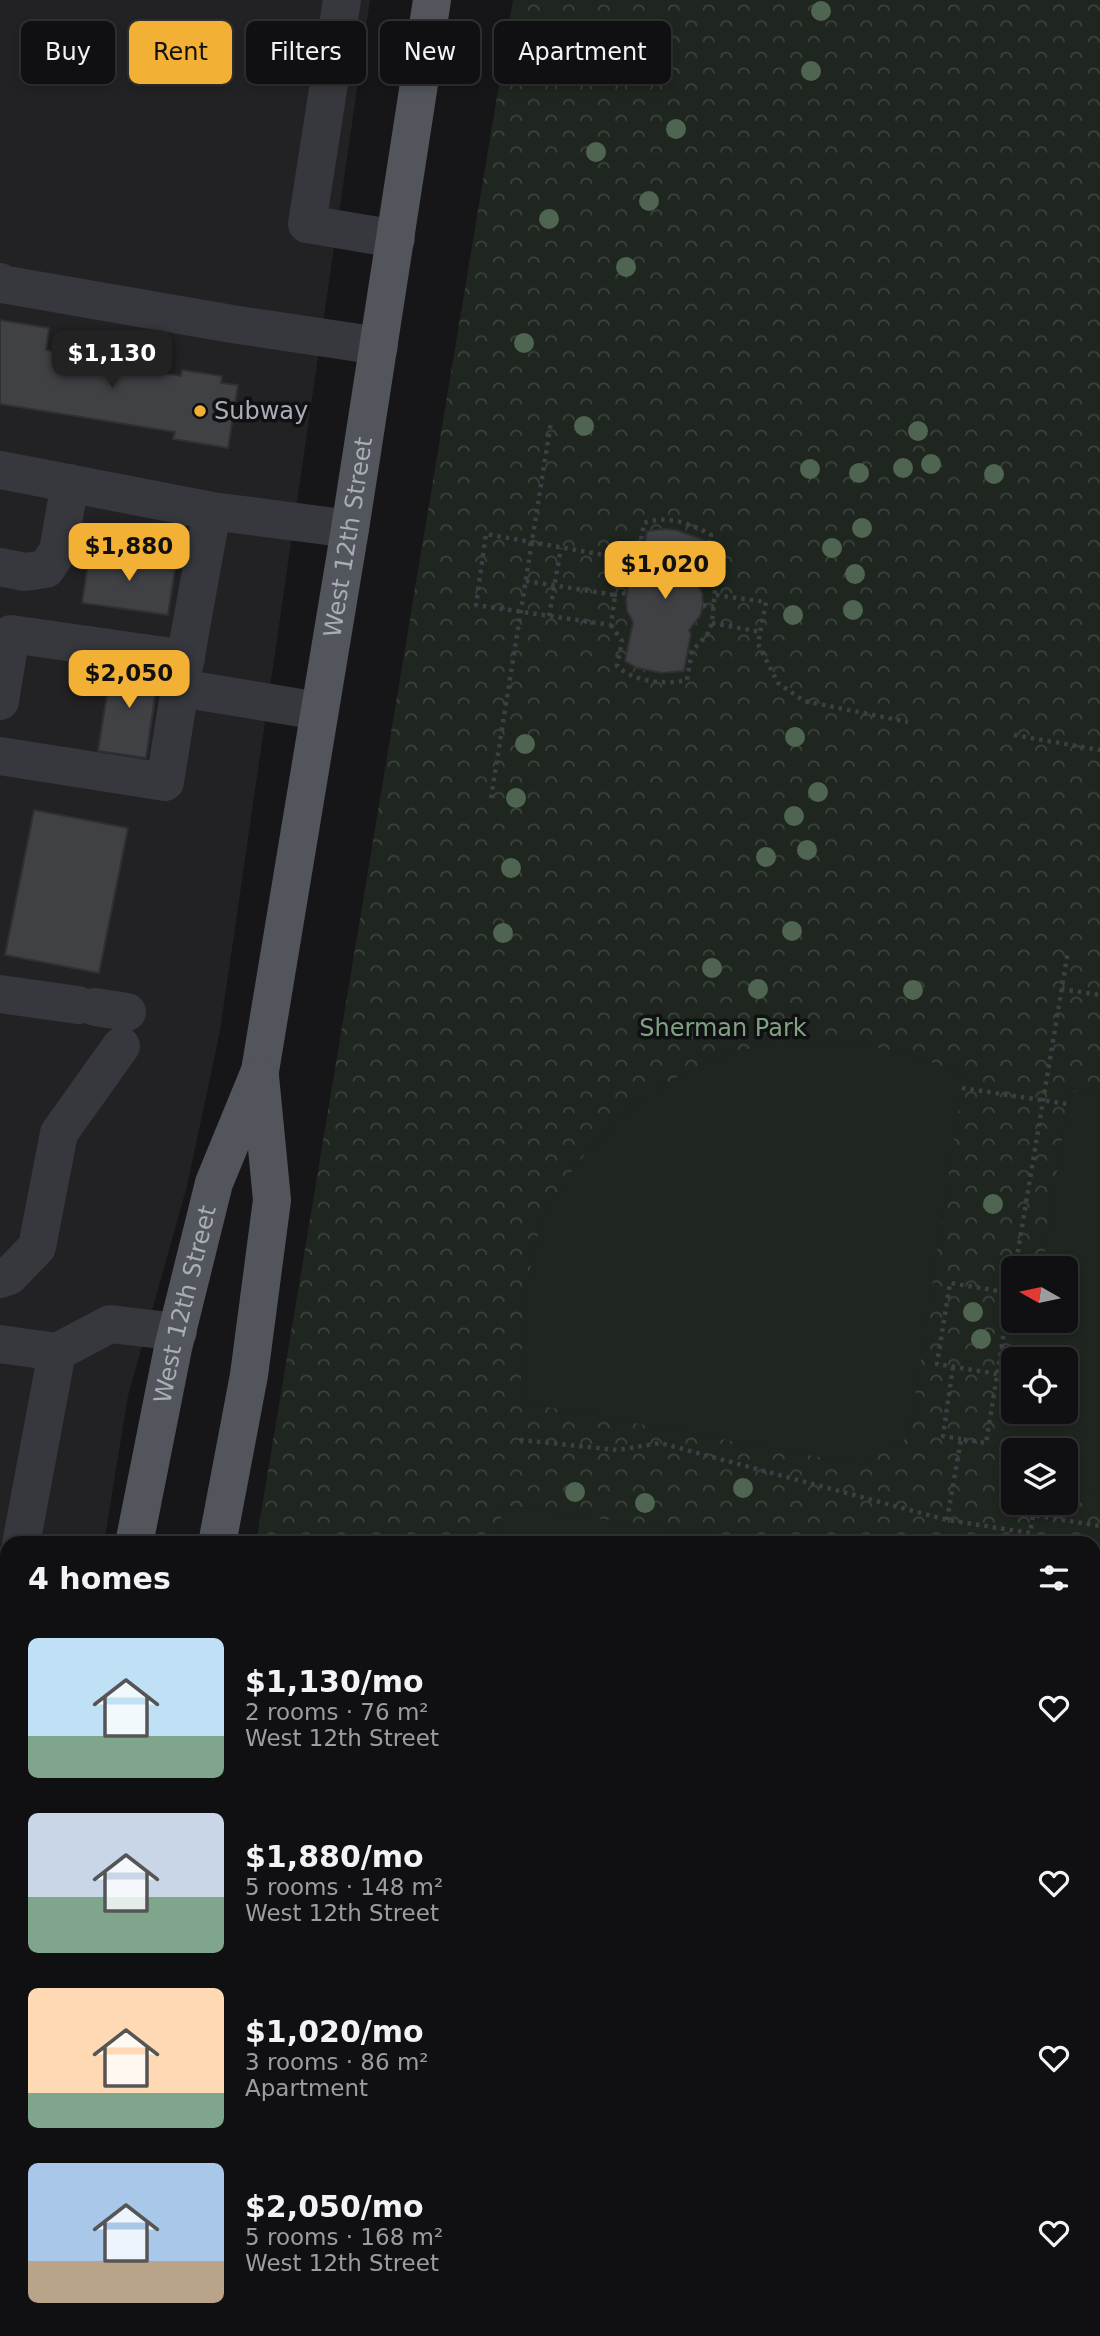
<!DOCTYPE html>
<html lang="en">
<head>
<meta charset="utf-8">
<style>
  body { margin:0; font-family:"DejaVu Sans",sans-serif; background:#19191b; color:#f1f3f6; height:100vh; display:flex; flex-direction:column; font-size:26px; white-space:nowrap }
  * { box-sizing:border-box; margin:0 }
  p { font-size:23px; color:#9c9d9f }
  .icon { flex:none; width:38px; height:38px; fill:none; stroke:currentColor; stroke-width:2; stroke-linecap:round; stroke-linejoin:round }
  .map { position:relative; flex:1; overflow:hidden }
  .details { position:absolute; left:0px; top:1536px; width:1101px; height:800px; display:flex; flex-direction:column; background:#101012; border-radius:21px 21px 0 0; box-shadow:0 4px 10px #0003,0 0 0 2px #303032 }
  .details>* { flex:none }
  .banner { position:absolute; left:21px; top:21px; width:700px; height:63px; display:flex; gap:14px }
  .needle { width:46px; rotate:279deg }
  .controls { position:absolute; left:1001px; top:1256px; display:grid; gap:14px }
  .controls a { display:grid; place-items:center; width:77px; height:77px; border-radius:10px; background:#101012; box-shadow:0 4px 10px #0003,0 0 0 2px #303032; font-size:35px }
  .price { position:absolute; translate:-50% -60px; padding:0 16px; border-radius:14px; background:#f2b134; color:#111; font-size:23px; line-height:46px; filter:drop-shadow(0 2px 4px #0008) }
  .price::after { content:''; position:absolute; left:50%; top:42px; width:21px; height:16px; margin-left:-10px; background:inherit; clip-path:polygon(0 0,100% 0,50% 100%) }
  .price.active { background:#222; color:#fff }
  ul { padding:0; list-style:none }
  li { display:flex; align-items:center; gap:21px; height:175px; padding:0 28px }
  li span { display:grid; place-items:center; flex:none; width:196px; height:140px; border-radius:10px; color:#555 }
  li>.icon { margin-inline-start:auto }
  span .icon { width:84px; height:84px; fill:#fffc; stroke-width:1 }
  li b { font-size:30px }
  h2 { display:flex; justify-content:space-between; align-items:center; height:84px; padding:0 28px; font-size:30px }
  .tag { padding:0 24px; border-radius:10px; background:#101012; box-shadow:0 4px 10px #0003,0 0 0 2px #303032; font-size:24px; line-height:63px }
  .tag.active { background:#f2b134; color:#111 }
  .map>svg:first-child { display:block }
  .built { fill:#222225 }
  .park { fill:url(#park-crowns); fill-rule:evenodd }
  .garden { fill:#1e261f }
  .building { fill:#404145; stroke:#303034; stroke-width:2 }
  .lines { fill:none; stroke-linecap:round; stroke-linejoin:round }
  .path { stroke:#3d3f44; stroke-width:4.5; stroke-dasharray:3.5 5; stroke-linecap:butt }
  .minor { stroke:#37383d; stroke-width:38 }
  .major { stroke:#53555c; stroke-width:38 }
  .tree { fill:#506452 }
  .poi-dot { fill:#f2b134; stroke:#111113; stroke-width:2.5 }
  .labels { text-anchor:middle; dominant-baseline:central; stroke-width:7; stroke-linejoin:round; paint-order:stroke }
  .poi-label { font-size:24px; fill:#a8adb8; stroke:#111113; text-anchor:start }
  .street-label { font-size:24px; fill:#a8adb8; stroke:#111113 }
  .park-label { font-size:24px; fill:#7fa381; stroke:#111113 }
</style>
</head>
<body>
<div class="map">
<svg width="1100" height="2336" viewBox="0 0 1100 2336">
  <defs>
    <pattern id="park-crowns" width="20" height="18" patternUnits="userSpaceOnUse" patternTransform="scale(1.75)"><rect width="20" height="18" fill="#1e261f"/><path d="M2 6a3 3 0 1 1 6 0M12 15a3 3 0 1 1 6 0" fill="none" stroke="#3c433d"/></pattern>
  </defs>
  <rect width="100%" height="100%" fill="#161618"/>
  <path class="built" d="M 0,0 L 370,0 L 220,1031 L 187,1186 L 128,1396 L 104,1543 L 7,1544 L 7,2120 L 0,2160 Z"/>
  <path class="park" d="M 513,0 L 1100,0 L 1100,2336 L 126,2336 L 127,2329 L 1094,2329 L 1094,1544 L 256,1543 ZM 1013,1269 L 1066,1269 L 1066,1321 L 1013,1321 ZM 1013,1360 L 1066,1360 L 1066,1412 L 1013,1412 ZM 1013,1451 L 1066,1451 L 1066,1503 L 1013,1503 Z"/>
  <path class="garden" d="M 837,1040 L 911,1054 L 964,1075 L 909,1437 L 862,1465 L 520,1402 C 522,1356 521,1308 531,1264 C 535,1244 541,1221 551,1203 C 596,1126 673,1062 763,1046 C 787,1041 813,1042 837,1040 Z
    M 1100,1087 L 1100,1495 L 1066,1490 L 1066,1451 L 1014,1451 L 1020,1412 L 1066,1412 L 1066,1360 L 1028,1360 L 1034,1321 L 1066,1321 L 1066,1269 L 1042,1269 L 1069,1093 Z
    M 505,1505 L 773,1543 L 493,1543 Z
    M 1094,1600 L 1100,1601 L 1100,1991 L 1094,1990 Z"/>
  <path class="building" d="M 0,320 L 49,328 L 46,350 L 83,356 L 81,363 L 111,368 L 113,360 L 153,366 L 152,372 L 181,376 L 182,370 L 222,376 L 221,383 L 238,385 L 228,448 L 173,439 L 175,432 L 0,404 Z
    M 665,529 L 676,530 L 704,540 L 699,571 L 694,575 L 702,593 L 703,605 L 700,616 L 689,630 L 691,634 L 684,671 L 662,673 L 637,668 L 625,661 L 633,622 L 627,611 L 626,599 L 628,586 L 635,576 L 643,569 L 640,566 L 647,531 Z
    M 90,550 L 176,563 L 168,615 L 82,603 Z
    M 112,662 L 159,669 L 146,758 L 98,751 Z
    M 34,810 L 128,828 L 99,973 L 5,955 Z"/>
  <g class="lines">
    <path class="path" d="M 526,581 L 615,595 L 611,625 L 476,605 L 486,534 L 621,558 L 615,595 L 627,593
      M 716,595 L 766,602 L 758,644 L 778,683 L 804,701 L 908,722
      M 703,605 L 714,607
      M 549,616 L 561,548
      M 712,623 L 761,632
      M 611,625 L 622,641 L 617,666 C 634,682 665,685 687,680 L 692,651 L 707,635 L 712,623 L 716,580 L 707,560 L 711,535 C 691,523 667,515 644,523 L 639,551 L 621,558
      M 1014,735 L 1100,750
      M 491,798 L 551,422
      M 1061,989 L 1100,995
      M 962,1088 L 1067,1104
      M 1015,1269 L 1068,951
      M 953,1367 L 943,1436 L 961,1439
      M 997,1374 L 937,1364 L 950,1283 L 1011,1293
      M 520,1440 L 618,1450 L 660,1443 L 947,1520 L 1030,1533 L 1033,1515 L 1100,1526
      M 947,1520 L 961,1439 L 986,1443 L 1013,1277
      M 0,1936 L 7,1893"/>
    <path class="minor" d="M 342,0 L 307,224 L 396,239
      M 0,282 L 1,284 L 232,324 L 379,346
      M 0,470 L 212,511 L 350,529
      M 212,511 L 180,688 L 319,711
      M 0,567 L 25,572 L 46,569 L 58,551 L 70,483
      M 0,701 L 11,634 L 186,659
      M 0,756 L 165,782 L 180,688
      M 0,994 L 78,1005
      M 95,1007 L 127,1012
      M 0,1279 L 9,1276 L 37,1247 L 59,1133 L 121,1046
      M 0,1344 L 57,1352 L 110,1324 L 178,1332
      M 21,1544 L 57,1352
      M 4,1635 L 7,1621
      M 0,1755 L 7,1756"/>
    <g class="major">
      <path id="s1" d="M 134,1544 L 173,1348 L 214,1183 L 260,1071 L 350,529 L 432,0"/>
      <path d="M 217,1544 L 249,1375 L 272,1200 L 260,1076"/>
      <path d="M 0,2272 L 7,2226"/>
      <path d="M 83,2336 L 84,2329"/>
    </g>
  </g>
  <g class="tree">
    <circle cx="821" cy="11" r="10"/>
    <circle cx="811" cy="71" r="10"/>
    <circle cx="676" cy="129" r="10"/>
    <circle cx="596" cy="152" r="10"/>
    <circle cx="649" cy="201" r="10"/>
    <circle cx="549" cy="219" r="10"/>
    <circle cx="626" cy="267" r="10"/>
    <circle cx="524" cy="343" r="10"/>
    <circle cx="584" cy="426" r="10"/>
    <circle cx="918" cy="431" r="10"/>
    <circle cx="931" cy="464" r="10"/>
    <circle cx="903" cy="468" r="10"/>
    <circle cx="810" cy="469" r="10"/>
    <circle cx="859" cy="473" r="10"/>
    <circle cx="994" cy="474" r="10"/>
    <circle cx="862" cy="528" r="10"/>
    <circle cx="832" cy="548" r="10"/>
    <circle cx="855" cy="574" r="10"/>
    <circle cx="853" cy="610" r="10"/>
    <circle cx="793" cy="615" r="10"/>
    <circle cx="795" cy="737" r="10"/>
    <circle cx="525" cy="744" r="10"/>
    <circle cx="818" cy="792" r="10"/>
    <circle cx="516" cy="798" r="10"/>
    <circle cx="794" cy="816" r="10"/>
    <circle cx="807" cy="850" r="10"/>
    <circle cx="766" cy="857" r="10"/>
    <circle cx="511" cy="868" r="10"/>
    <circle cx="792" cy="931" r="10"/>
    <circle cx="503" cy="933" r="10"/>
    <circle cx="712" cy="968" r="10"/>
    <circle cx="758" cy="989" r="10"/>
    <circle cx="913" cy="990" r="10"/>
    <circle cx="690" cy="1029" r="10"/>
    <circle cx="993" cy="1204" r="10"/>
    <circle cx="973" cy="1312" r="10"/>
    <circle cx="981" cy="1339" r="10"/>
    <circle cx="743" cy="1488" r="10"/>
    <circle cx="575" cy="1492" r="10"/>
    <circle cx="645" cy="1503" r="10"/>
  </g>
  <circle class="poi-dot" cx="200" cy="411" r="7"/>
  <g class="labels">
    <g class="poi-label">
      <text x="214" y="411">Subway</text>
    </g>
    <g class="street-label">
      <text stroke="none"><textPath href="#s1" startOffset="1032">West 12th Street</textPath></text>
      <text stroke="none"><textPath href="#s1" startOffset="245">West 12th Street</textPath></text>
    </g>
    <g class="park-label">
      <text x="723" y="1028">Sherman Park</text>
    </g>
  </g>
</svg>
<div class="controls">
<a><svg class="needle" viewBox="-14 -14 28 28"><path d="M0-13l5 13h-10z" fill="#e53935"/><path d="M0 13l5-13h-10z" fill="#9c9d9f"/></svg></a>
<a><svg class="icon" aria-label="locate" viewBox="0 0 24 24"><circle cx="12" cy="12" r="6"/><path d="M12 2v4M12 18v4M2 12h4M18 12h4"/></svg></a>
<a><svg class="icon" aria-label="layers" viewBox="0 0 24 24"><path d="M12 4l9 5-9 5-9-5zM3 14l9 5 9-5"/></svg></a>
</div>
<b class="price active" style="left:112px;top:390px">$1,130</b>
<b class="price" style="left:129px;top:583px">$1,880</b>
<b class="price" style="left:665px;top:601px">$1,020</b>
<b class="price" style="left:129px;top:710px">$2,050</b>
<div class="banner">
<a class="tag">Buy</a>
<a class="tag active">Rent</a>
<a class="tag">Filters</a>
<a class="tag">New</a>
<a class="tag">Apartment</a>
</div>
<section class="details">
<h2>4 homes<svg class="icon" aria-label="filters" viewBox="0 0 24 24"><path d="M4 7h16M4 17h16"/><circle cx="9" cy="7" r="2"/><circle cx="15" cy="17" r="2"/></svg></h2>
<ul>
<li><span style="background:linear-gradient(#bfe0f5 70%,#7fa58c 0)"><svg class="icon" aria-label="home" viewBox="0 0 24 24"><path d="M3 11l9-7 9 7M6 9v11h12V9"/></svg></span><div><b>$1,130/mo</b><p>2 rooms · 76 m²</p><p>West 12th Street</p></div><svg class="icon" aria-label="heart" viewBox="0 0 24 24"><path d="M12 20l-8-8c-3-5 5-10 8-4 3-6 11-1 8 4z"/></svg></li>
<li><span style="background:linear-gradient(#c9d6e8 60%,#7fa58c 0)"><svg class="icon" aria-label="home" viewBox="0 0 24 24"><path d="M3 11l9-7 9 7M6 9v11h12V9"/></svg></span><div><b>$1,880/mo</b><p>5 rooms · 148 m²</p><p>West 12th Street</p></div><svg class="icon" aria-label="heart" viewBox="0 0 24 24"><path d="M12 20l-8-8c-3-5 5-10 8-4 3-6 11-1 8 4z"/></svg></li>
<li><span style="background:linear-gradient(#ffd9b3 75%,#7fa58c 0)"><svg class="icon" aria-label="home" viewBox="0 0 24 24"><path d="M3 11l9-7 9 7M6 9v11h12V9"/></svg></span><div><b>$1,020/mo</b><p>3 rooms · 86 m²</p><p>Apartment</p></div><svg class="icon" aria-label="heart" viewBox="0 0 24 24"><path d="M12 20l-8-8c-3-5 5-10 8-4 3-6 11-1 8 4z"/></svg></li>
<li><span style="background:linear-gradient(#a9c7e8 70%,#b9a48a 0)"><svg class="icon" aria-label="home" viewBox="0 0 24 24"><path d="M3 11l9-7 9 7M6 9v11h12V9"/></svg></span><div><b>$2,050/mo</b><p>5 rooms · 168 m²</p><p>West 12th Street</p></div><svg class="icon" aria-label="heart" viewBox="0 0 24 24"><path d="M12 20l-8-8c-3-5 5-10 8-4 3-6 11-1 8 4z"/></svg></li>
</ul>
</section>
</div>
</body>
</html>
